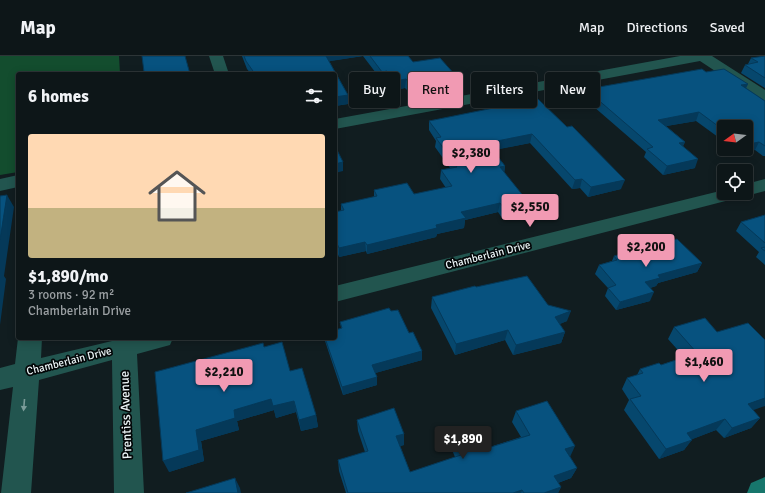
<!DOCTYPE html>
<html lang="en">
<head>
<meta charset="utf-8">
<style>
  body { margin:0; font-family:Signika,sans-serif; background:#161f21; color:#f1f3f6; height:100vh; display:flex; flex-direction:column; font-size:15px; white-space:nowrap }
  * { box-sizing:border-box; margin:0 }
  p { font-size:13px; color:#9a9fa2 }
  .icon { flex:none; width:22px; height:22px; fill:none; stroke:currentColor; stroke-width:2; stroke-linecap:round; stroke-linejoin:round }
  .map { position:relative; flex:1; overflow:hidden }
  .panel { position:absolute; left:16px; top:16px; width:321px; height:268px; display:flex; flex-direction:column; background:#0d1618; border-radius:4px; box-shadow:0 2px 10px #0003,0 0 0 1px #2d3537 }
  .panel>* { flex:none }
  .hud { position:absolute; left:349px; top:16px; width:356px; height:36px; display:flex; gap:8px }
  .needle { width:26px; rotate:255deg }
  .fabs { position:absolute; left:717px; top:64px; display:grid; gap:8px }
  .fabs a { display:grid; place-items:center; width:36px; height:36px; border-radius:4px; background:#0d1618; box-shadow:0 2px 10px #0003,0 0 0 1px #2d3537; font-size:20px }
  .price { position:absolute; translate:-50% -34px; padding:0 9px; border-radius:4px; background:#f19ab3; color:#111; font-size:13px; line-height:26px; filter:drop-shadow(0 1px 2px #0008) }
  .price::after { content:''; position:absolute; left:50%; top:24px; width:12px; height:9px; margin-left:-6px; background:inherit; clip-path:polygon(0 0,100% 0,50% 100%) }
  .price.selected { background:#222; color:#fff }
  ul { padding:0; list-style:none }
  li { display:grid; align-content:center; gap:8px; height:212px; padding:0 12px }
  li+li { border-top:1px solid #2d3537 }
  li span { display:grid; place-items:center; height:124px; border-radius:4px; color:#555 }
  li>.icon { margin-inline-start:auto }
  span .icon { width:72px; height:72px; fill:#fffc; stroke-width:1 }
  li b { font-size:17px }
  h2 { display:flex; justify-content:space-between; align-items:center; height:48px; padding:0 12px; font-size:17px }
  .pill { padding:0 14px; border-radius:4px; background:#0d1618; box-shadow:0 2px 10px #0003,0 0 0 1px #2d3537; font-size:14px; line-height:36px }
  .pill.selected { background:#f19ab3; color:#111 }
  header { display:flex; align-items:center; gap:24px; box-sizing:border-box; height:56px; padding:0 20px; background:#0d1618; border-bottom:1px solid #2d3537 }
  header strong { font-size:19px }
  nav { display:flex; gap:22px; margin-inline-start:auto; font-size:14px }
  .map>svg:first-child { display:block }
  .green { fill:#134d2e }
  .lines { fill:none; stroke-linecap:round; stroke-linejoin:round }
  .street { fill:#22554f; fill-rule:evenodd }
  .secondary { fill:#17766c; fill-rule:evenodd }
  .wall { fill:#06476d }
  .shaded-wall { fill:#053959 }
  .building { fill:#07527f; stroke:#053959 }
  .oneway { fill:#7c9d9a }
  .labels { text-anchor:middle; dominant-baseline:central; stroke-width:3.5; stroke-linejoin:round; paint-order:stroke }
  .street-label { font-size:11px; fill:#ebf4f6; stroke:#030708 }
  .near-street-label { font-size:13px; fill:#ebf4f6; stroke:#030708 }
</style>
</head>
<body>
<header>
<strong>Map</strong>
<nav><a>Map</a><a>Directions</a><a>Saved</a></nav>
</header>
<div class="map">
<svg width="765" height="437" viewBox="0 0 765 437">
  <rect width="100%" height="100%" fill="#111d20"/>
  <path class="green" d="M 0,0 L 119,0 L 120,18 L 18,18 L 18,116 L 0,119 Z"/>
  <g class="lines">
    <path class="street" d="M 209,0 L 223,0 L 229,18 L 215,18 Z
      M 680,0 L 712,0 L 765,34 L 765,46 L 759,44 L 700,5 L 335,73 L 335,63 Z
      M 18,119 L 18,131 L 0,135 L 0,123 Z
      M 765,123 L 765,135 L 746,140 L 742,139 L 741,141 L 335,246 L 335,230 L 724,134 L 724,137 L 746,137 L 746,128 Z
      M 18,282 L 42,282 L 41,302 L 112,285 L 112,282 L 173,282 L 170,289 L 137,298 L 144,437 L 114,437 L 112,304 L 39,324 L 31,437 L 1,437 L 13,331 L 0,334 L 0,312 L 15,308 Z"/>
    <path class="secondary" d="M 765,421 L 765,437 L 747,437 L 751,427 Z"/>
  </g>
  <path class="wall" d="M 242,0 L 363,0 L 329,5 L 348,39 L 348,48 L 335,50 L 335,18 L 251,18 L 247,13 Z
    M 363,0 L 408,0 L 413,6 L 456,20 L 455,29 L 409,36 L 405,32 L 394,34 L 387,24 L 382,25 Z
    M 765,0 L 765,32 L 741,17 L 745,9 L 748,8 L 751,2 Z
    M 706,16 L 748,28 L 746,32 L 765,45 L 765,100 L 763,100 L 755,94 L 744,96 L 740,93 L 746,93 L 746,71 L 724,71 L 724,81 L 723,80 L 718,81 L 696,65 L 666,70 L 685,86 L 683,90 L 695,112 L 663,119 L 644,101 L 646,96 L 586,44 L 589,36 L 598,34 L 599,31 Z
    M 538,43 L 621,133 L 588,141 L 580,132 L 572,133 L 530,87 L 493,94 L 505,110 L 504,117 L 527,156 L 502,162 L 498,156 L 465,164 L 464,172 L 437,178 L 436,181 L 367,198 L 366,195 L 339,201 L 335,191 L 335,156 L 341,155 L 341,148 L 374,141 L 374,134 L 414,138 L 446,132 L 440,123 L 441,114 L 450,112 L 435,91 L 436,85 L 429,74 L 429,65 Z
    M 765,159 L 765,209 L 756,201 L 759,196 L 736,175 L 741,166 Z
    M 614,200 L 702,207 L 697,216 L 658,227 L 656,230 L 650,232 L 650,245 L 616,254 L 605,240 L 608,232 L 595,218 L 599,209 L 612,205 Z
    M 476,231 L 548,249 L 567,265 L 559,268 L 565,276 L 561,287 L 513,299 L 505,284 L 455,299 L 431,252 L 432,241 Z
    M 391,255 L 422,295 L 422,304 L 375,317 L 377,321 L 377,329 L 343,339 L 324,282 L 335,282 L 341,272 L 340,266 Z
    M 674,271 L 760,362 L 751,372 L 724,382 L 716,374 L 692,383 L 684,394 L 659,403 L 624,354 L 629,344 L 622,333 L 627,322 L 637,319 L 640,313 L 661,309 L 684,301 L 668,283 Z
    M 264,291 L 290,315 L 316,359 L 318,371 L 301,375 L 296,356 L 276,362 L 274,354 L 237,365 L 239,374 L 201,385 L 204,405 L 169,416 Z
    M 516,355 L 570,401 L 577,412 L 571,422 L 558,427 L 561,431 L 558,437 L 346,437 L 339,415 L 338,404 L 365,396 L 358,375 L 357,364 L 404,378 L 404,389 L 400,390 L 410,416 L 455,401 L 452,394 L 454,383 L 481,394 L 521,381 L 512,366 Z"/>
  <path class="shaded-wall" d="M 325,0 L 363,0 L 325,6 Z
    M 387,15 L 387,24 L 382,25 L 382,16 Z
    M 456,20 L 455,29 L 409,36 L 409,27 Z
    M 406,23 L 405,32 L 394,34 L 394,25 Z
    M 748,28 L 744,36 L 741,29 Z
    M 348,39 L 348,48 L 335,50 L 335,41 Z
    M 699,56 L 696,65 L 655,72 L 658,64 Z
    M 722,73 L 724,73 L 724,78 L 723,80 L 718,81 Z
    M 532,78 L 530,87 L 485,96 L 487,87 Z
    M 685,86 L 681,94 L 679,87 Z
    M 759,86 L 755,94 L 744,96 L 749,88 Z
    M 698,103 L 695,112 L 663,119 L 667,110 Z
    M 343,106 L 343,115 L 335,117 L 335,108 Z
    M 505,110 L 504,119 L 500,111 Z
    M 582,123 L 580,132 L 572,133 L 575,124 Z
    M 625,124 L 621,133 L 588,141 L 591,131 Z
    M 7,139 L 14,151 L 4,220 L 6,223 L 0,269 L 0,184 Z
    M 500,147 L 498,156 L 465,164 L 464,172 L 437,178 L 436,181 L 367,198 L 367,189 L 436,169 L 461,156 Z
    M 529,147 L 527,156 L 502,162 L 504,152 Z
    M 365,186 L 366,195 L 339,201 L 339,192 Z
    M 702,207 L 697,216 L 658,227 L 656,230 L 641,235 L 645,226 L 658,219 Z
    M 654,236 L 650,245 L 616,254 L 620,246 Z
    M 571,255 L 567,265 L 551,272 L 555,261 Z
    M 508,274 L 505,284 L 455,299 L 456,288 Z
    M 565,276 L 561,287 L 513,299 L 516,289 Z
    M 422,295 L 422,304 L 372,318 L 372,309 Z
    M 377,321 L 377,329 L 343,339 L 342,331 Z
    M 765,342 L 765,350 L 740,359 L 748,348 Z
    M 271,343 L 274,354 L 237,365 L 239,374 L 201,385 L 204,405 L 169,416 L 163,405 L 196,374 L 234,354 Z
    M 294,345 L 296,356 L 276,362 L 273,350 Z
    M 316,359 L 318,371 L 301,375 L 299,364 Z
    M 760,362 L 751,372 L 724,382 L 732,372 Z
    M 725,363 L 716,374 L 680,388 L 687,377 Z
    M 404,378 L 404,389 L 396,391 L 396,380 Z
    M 692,384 L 684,394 L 659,403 L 666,393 Z
    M 575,390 L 570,401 L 565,393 Z
    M 577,412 L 571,422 L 549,430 L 554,420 Z
    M 235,422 L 240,432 L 241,437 L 238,437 Z
    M 561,431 L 558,437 L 544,437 Z
    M 522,434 L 521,437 L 513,437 Z"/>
  <path class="building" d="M 142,0 L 185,0 L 190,18 L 148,18 L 147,16 L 144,16 Z
    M 244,0 L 326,0 L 348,39 L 335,41 L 335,18 L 255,18 L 246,5 Z
    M 370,0 L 408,0 L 413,6 L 440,2 L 456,20 L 409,27 L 406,23 L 394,25 L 387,15 L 382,16 Z
    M 765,0 L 765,22 L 745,9 L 758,6 L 751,2 Z
    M 702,13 L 706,16 L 724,13 L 748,28 L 741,29 L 765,45 L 765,90 L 759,86 L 749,88 L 746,86 L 746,71 L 724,71 L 724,73 L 722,73 L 699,56 L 658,64 L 685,86 L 679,87 L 698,103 L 667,110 L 647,93 L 653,91 L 589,36 L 601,33 L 599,31 Z
    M 538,43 L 567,71 L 572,70 L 625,124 L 591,131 L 582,123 L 575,124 L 532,78 L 487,87 L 505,110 L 500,111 L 529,147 L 504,152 L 500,147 L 461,156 L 466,162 L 436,169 L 437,172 L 367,189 L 365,186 L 339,192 L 335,183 L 335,156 L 344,154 L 341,148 L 377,140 L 374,134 L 407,127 L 414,138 L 452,130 L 441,114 L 457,111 L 436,82 L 441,81 L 429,65 Z
    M 335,90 L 343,106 L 335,108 Z
    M 7,139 L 0,184 L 0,140 Z
    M 765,159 L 765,187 L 741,166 Z
    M 677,183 L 702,207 L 658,219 L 660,222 L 645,226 L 654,236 L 620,246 L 608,232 L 616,229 L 599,209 L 617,204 L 614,200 Z
    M 765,191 L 765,195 L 761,192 Z
    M 527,220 L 548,249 L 571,255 L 555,261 L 565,276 L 516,289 L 508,274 L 456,288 L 432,241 L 475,230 L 476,231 Z
    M 389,252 L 391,255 L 398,254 L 409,277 L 413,276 L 422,295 L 372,309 L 377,321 L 342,331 L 325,282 L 335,282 L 335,274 L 342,272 L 340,266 Z
    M 705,262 L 717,276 L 748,267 L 765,284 L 765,342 L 748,348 L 760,362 L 732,372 L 725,363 L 687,377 L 692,384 L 666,393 L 630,343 L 641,340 L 627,322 L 643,317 L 640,313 L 659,307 L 661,309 L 697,297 L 674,271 Z
    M 282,286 L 290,315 L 302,312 L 316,359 L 299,364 L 294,345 L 273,350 L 271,343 L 234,354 L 235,362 L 196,374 L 199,394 L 163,405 L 155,316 L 263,287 L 264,291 Z
    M 547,345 L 575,390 L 565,393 L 577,412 L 554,420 L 561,431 L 544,437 L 524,437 L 522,434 L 513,437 L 348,437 L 338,404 L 368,395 L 357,364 L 394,352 L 404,378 L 396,380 L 410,416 L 461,399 L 454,383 L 473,377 L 481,394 L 530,379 L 516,355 Z
    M 235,422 L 238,437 L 186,437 Z"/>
  <defs><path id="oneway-solid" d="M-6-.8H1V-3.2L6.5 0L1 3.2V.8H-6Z"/></defs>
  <use class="oneway" href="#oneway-solid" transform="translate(24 349) rotate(95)"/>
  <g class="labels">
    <g class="street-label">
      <text transform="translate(488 199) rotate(-14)">Chamberlain Drive</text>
      <text transform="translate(69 305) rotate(-14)">Chamberlain Drive</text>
    </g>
    <g class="near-street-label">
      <text transform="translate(126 359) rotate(-92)">Prentiss Avenue</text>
    </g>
  </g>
</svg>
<div class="fabs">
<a><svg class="needle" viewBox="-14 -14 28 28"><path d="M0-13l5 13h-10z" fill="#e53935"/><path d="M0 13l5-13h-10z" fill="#9a9fa2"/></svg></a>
<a><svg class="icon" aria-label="locate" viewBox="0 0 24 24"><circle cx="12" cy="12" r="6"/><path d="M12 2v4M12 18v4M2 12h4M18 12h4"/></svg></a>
</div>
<b class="price" style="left:471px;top:118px">$2,380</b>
<b class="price" style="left:530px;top:172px">$2,550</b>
<b class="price" style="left:646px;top:212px">$2,200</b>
<b class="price" style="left:704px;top:327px">$1,460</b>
<b class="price" style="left:224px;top:337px">$2,210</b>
<b class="price selected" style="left:463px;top:404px">$1,890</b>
<div class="hud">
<a class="pill">Buy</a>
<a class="pill selected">Rent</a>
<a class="pill">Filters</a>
<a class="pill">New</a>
</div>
<section class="panel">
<h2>6 homes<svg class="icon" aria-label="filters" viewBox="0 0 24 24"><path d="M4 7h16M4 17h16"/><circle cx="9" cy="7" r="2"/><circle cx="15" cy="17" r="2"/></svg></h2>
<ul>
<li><span style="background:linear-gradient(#ffd9b3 60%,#c2b280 0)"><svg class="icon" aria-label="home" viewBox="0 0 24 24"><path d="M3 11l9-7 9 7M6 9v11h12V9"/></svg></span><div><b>$1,890/mo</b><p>3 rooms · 92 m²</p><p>Chamberlain Drive</p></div></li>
</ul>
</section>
</div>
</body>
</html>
